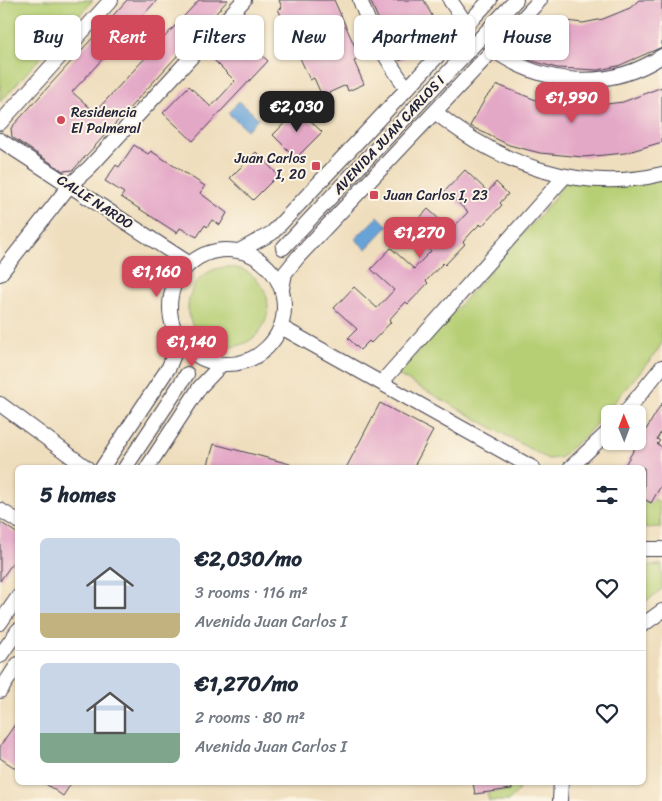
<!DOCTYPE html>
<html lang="en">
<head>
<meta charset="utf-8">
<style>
  body { margin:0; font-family:Sriracha,sans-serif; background:#f2f2f3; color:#1f2937; height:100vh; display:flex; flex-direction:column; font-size:19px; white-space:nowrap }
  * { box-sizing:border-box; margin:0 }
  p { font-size:16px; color:#747a83 }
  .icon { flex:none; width:28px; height:28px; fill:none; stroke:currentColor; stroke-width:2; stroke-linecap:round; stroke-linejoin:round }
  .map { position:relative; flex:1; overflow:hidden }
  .panel { position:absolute; left:15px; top:465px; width:631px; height:320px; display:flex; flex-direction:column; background:#fff; border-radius:8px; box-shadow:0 1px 4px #0004 }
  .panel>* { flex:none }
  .banner { position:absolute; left:15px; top:15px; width:632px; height:45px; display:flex; gap:10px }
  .needle { width:32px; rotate:359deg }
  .buttons { position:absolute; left:601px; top:405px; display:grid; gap:10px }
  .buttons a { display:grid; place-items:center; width:45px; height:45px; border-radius:8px; background:#fff; box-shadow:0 1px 4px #0004; font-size:25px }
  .price { position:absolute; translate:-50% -42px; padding:0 11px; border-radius:10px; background:#d1495b; color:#fff; font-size:16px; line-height:32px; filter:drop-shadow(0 1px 2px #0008) }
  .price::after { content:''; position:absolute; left:50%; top:30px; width:15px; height:11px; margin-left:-8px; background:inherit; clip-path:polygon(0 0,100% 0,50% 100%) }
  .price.selected { background:#222; color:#fff }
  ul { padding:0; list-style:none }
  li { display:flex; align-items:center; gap:15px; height:125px; padding:0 25px }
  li+li { border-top:1px solid #e0e1e3 }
  li span { display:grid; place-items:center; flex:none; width:140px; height:100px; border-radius:8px; color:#555 }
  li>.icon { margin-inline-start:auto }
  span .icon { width:60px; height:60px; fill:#fffc; stroke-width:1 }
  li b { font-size:21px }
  h2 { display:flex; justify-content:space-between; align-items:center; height:60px; padding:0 25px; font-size:21px }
  .chip { padding:0 18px; border-radius:8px; background:#fff; box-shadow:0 1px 4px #0004; font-size:18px; line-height:45px }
  .chip.selected { background:#d1495b; color:#fff }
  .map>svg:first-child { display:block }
  .green { fill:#b6cf75; stroke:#6c7858 }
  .water { fill:#68a3d8; stroke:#45628a }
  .building { fill:#e4a8c7 }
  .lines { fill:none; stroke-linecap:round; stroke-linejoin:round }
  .minor-casing { stroke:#413e4e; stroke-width:16 }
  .minor { stroke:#fff; stroke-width:14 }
  .poi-dot { fill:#d1495b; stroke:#fcf5e5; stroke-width:2 }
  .labels { text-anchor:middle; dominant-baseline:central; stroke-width:4; stroke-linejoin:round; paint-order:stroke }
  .poi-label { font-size:14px; fill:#22223b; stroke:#fcf5e5; text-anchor:start }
  .street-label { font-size:14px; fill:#22223b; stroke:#fcf5e5 }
</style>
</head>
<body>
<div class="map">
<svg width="662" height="801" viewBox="0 0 662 801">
  <rect width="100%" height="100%" fill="#fcf5e5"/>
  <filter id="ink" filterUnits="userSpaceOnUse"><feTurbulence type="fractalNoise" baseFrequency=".02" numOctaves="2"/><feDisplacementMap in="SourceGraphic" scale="10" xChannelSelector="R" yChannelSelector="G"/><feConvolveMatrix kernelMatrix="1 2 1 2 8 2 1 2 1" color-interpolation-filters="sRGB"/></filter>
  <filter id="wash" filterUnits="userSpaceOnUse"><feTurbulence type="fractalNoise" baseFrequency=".0096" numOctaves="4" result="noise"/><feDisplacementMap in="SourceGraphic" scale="20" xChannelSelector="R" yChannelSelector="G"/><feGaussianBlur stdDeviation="1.12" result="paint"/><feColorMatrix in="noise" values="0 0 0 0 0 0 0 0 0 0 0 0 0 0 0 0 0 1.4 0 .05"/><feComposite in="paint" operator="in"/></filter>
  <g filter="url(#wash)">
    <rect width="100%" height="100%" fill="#efdebd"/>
    <path class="green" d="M 5,0 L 93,0 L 0,102 L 0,6 Z
      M 662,167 L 662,343 L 655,354 L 587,434 L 560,458 L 548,459 L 398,375 L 553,200 L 570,175 L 637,174 Z
      M188 307a40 40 0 1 1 80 0a40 40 0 1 1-80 0Z
      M 655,499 L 659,502 L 661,527 L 644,528 L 644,500 L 651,504 Z
      M 662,565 L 662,589 L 644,603 L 644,566 Z
      M 499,783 L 520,783 L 518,791 L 509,801 L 489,801 L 487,792 L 500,791 Z"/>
    <path class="water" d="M 239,101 L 258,118 L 247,130 L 228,113 Z
      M 378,216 L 388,226 L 366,249 L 355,239 Z"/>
    <g id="blocks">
      <path class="building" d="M 127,0 L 157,0 L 72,92 L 95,112 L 199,0 L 228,0 L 73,170 L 63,171 L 12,137 L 11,128 Z
        M 279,0 L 334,0 L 360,58 L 354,61 L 364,84 L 348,91 L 346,85 L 322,96 L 314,78 L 310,80 L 278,9 L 282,8 Z
        M 370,0 L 424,0 L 436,24 L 408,41 L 414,51 L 400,61 L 387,39 Z
        M 639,0 L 662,0 L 662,47 L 618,66 L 598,70 L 557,68 L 529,60 L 535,46 L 550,51 L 558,20 L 583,23 L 603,19 L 630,8 Z
        M 238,33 L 268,61 L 193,141 L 163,113 L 189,86 L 211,107 L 235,81 L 213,59 Z
        M 498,85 L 541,102 L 582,107 L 623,102 L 662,87 L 662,142 L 625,153 L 583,157 L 540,153 L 509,145 L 470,126 L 486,97 Z
        M 298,109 L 322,132 L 296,158 L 273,135 Z
        M 134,145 L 148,154 L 151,151 L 205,186 L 200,193 L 227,213 L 220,225 L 212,220 L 207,227 L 205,225 L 197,237 L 180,228 L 177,233 L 121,197 L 124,193 L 105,181 L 116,165 L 119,167 Z
        M 256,152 L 278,175 L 253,200 L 230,178 Z
        M 465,170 L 488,192 L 496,182 L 508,194 L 500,203 L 502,205 L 482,226 L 480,224 L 471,233 L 463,242 L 465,244 L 445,265 L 443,263 L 426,281 L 428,283 L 408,304 L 406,302 L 397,311 L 389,320 L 391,322 L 371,343 L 369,341 L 360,350 L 348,338 L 357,329 L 334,308 L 354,287 L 377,308 L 394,290 L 371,269 L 391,248 L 414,269 L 422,260 L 431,251 L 408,230 L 428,209 L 451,230 L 468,212 L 445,191 Z
        M 380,403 L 433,431 L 413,468 L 346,468 Z
        M 662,403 L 662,430 L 657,439 L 660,441 L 657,444 L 662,447 L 662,484 L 651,503 L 644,499 L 644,468 L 623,468 Z
        M 214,444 L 290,464 L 290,468 L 207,468 Z
        M 0,522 L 18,534 L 18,555 L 0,581 Z
        M 18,720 L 18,770 L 0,758 L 0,746 Z
        M 43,782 L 72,782 L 63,796 Z
        M 473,782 L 511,782 L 512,789 L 475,794 Z"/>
    </g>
  </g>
  <g filter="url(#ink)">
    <use href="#blocks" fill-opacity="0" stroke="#413e4e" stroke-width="1"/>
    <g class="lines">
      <g class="minor-casing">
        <path id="minor" d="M 360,0 C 372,33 386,61 407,88
          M 450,0 L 467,25
          M 493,50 C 545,86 609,91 662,56
          M 435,112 C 499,164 579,194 662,174
          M 0,123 L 111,0
          M 0,140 L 190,264
          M 283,248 L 516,0
          M170 307a57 57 0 1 1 114 0a57 57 0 1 1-114 0Z
          M 239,251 L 272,233 L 490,0
          M 0,274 L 70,185 L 89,168 L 244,0
          M 282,289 L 285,273 L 298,257 L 540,0
          M 281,327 L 533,468
          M 381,383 L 565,176
          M 0,404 L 87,468
          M 624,414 L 662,367
          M 102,468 L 169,367 L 180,339
          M 125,468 L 187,374
          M 147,468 L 200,387 L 222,364
          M 570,468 L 610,430
          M 0,510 L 18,521
          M 644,549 L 662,549
          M 0,623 L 18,597
          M 644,624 L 662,611
          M 0,656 L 18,630
          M 0,691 L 18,664
          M 560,801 L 561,782"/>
      </g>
      <use href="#minor" class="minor"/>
    </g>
  </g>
  <g class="poi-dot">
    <circle cx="61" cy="120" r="5"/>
    <rect x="311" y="161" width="10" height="10" rx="2.5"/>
    <rect x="369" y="190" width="10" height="10" rx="2.5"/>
  </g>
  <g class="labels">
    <g class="poi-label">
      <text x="71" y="112">Residencia<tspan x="71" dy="16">El Palmeral</tspan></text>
      <text x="306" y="158" text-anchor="end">Juan Carlos<tspan x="306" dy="16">I, 20</tspan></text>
      <text x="384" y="195">Juan Carlos I, 23</text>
    </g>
    <g class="street-label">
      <text transform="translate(389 135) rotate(-47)">AVENIDA JUAN CARLOS I</text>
      <text transform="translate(95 202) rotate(33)">CALLE NARDO</text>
    </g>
  </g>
</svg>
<div class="buttons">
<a><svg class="needle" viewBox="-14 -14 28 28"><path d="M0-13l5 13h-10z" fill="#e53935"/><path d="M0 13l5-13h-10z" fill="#747a83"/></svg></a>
</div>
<b class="price" style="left:572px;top:124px">€1,990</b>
<b class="price selected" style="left:297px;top:133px">€2,030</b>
<b class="price" style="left:420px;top:259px">€1,270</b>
<b class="price" style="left:157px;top:298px">€1,160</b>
<b class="price" style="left:192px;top:368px">€1,140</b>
<div class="banner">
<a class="chip">Buy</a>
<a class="chip selected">Rent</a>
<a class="chip">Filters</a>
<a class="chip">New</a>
<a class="chip">Apartment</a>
<a class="chip">House</a>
</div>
<section class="panel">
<h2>5 homes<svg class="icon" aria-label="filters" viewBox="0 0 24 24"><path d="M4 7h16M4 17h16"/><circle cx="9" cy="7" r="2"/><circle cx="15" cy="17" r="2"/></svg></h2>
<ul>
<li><span style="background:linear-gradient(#c9d6e8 75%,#c2b280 0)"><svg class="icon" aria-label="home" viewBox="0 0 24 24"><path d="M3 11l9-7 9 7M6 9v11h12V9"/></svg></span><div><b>€2,030/mo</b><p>3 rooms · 116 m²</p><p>Avenida Juan Carlos I</p></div><svg class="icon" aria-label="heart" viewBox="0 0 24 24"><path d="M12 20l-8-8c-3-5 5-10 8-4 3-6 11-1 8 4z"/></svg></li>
<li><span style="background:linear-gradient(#c9d6e8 70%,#7fa58c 0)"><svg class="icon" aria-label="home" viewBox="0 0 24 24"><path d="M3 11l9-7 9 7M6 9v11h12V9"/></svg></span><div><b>€1,270/mo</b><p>2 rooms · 80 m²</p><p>Avenida Juan Carlos I</p></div><svg class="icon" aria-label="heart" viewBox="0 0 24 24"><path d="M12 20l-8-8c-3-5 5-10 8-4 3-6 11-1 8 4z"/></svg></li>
</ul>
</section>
</div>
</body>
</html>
